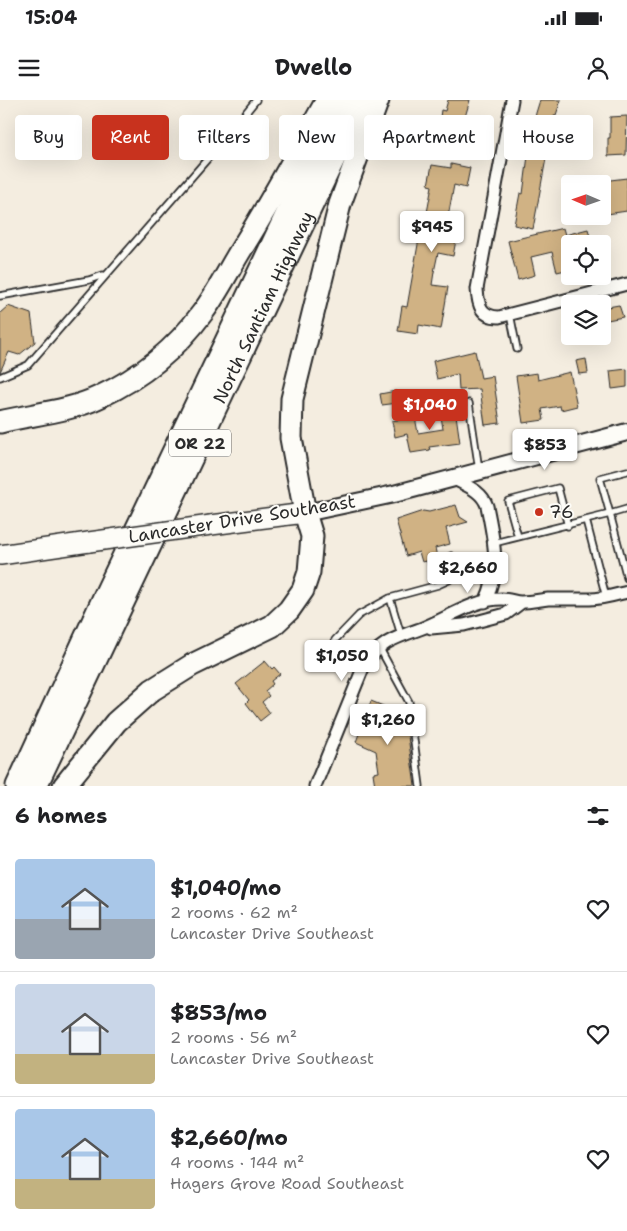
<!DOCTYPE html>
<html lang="en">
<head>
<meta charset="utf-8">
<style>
  body { margin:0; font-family:"Shantell Sans",sans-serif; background:#f6f6f6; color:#202124; height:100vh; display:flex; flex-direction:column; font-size:19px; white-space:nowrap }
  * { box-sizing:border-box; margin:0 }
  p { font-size:16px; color:#757577 }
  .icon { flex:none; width:28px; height:28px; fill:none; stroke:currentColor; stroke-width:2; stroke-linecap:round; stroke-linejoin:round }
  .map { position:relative; height:686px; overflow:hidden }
  .drawer { display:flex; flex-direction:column; background:#fff; flex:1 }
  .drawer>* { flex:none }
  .hud { position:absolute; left:15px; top:15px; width:598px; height:45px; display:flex; gap:10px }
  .needle { width:32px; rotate:272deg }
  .fabs { position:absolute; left:561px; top:75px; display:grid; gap:10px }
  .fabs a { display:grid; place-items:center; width:50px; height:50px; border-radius:5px; background:#fff; box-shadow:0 5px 20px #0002; font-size:25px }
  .price { position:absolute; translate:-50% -42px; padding:0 11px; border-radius:5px; background:#fff; color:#222; font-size:16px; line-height:32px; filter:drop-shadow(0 1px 2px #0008) }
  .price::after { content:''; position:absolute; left:50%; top:30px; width:15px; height:11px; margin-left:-8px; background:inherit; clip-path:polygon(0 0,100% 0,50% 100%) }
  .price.on { background:#c8321e; color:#fff }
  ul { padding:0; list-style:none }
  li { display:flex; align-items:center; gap:15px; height:125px; padding:0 15px }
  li+li { border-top:1px solid #e0e0e0 }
  li span { display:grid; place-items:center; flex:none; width:140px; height:100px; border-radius:5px; color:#555 }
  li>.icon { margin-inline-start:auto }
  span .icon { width:60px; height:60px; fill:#fffc; stroke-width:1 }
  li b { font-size:21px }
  h2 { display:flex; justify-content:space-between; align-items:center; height:60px; padding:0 15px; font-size:21px }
  .tag { padding:0 18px; border-radius:5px; background:#fff; box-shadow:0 5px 20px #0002; font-size:18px; line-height:45px }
  .tag.on { background:#c8321e; color:#fff }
  .status { display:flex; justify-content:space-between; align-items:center; height:35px; padding:0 25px; background:#fff; direction:ltr }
  .status svg { height:14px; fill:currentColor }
  header { display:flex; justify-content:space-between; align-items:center; height:65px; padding:0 15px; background:#fff; font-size:22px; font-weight:700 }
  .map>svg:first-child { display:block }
  .building { fill:#d0b284; stroke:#2b2b2b }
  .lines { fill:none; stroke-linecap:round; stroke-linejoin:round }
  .lane-casing { stroke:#2b2b2b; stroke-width:9 }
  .street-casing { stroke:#2b2b2b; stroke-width:15 }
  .secondary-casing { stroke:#2b2b2b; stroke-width:20 }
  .primary-casing { stroke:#2b2b2b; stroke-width:22 }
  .highway-casing { stroke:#2b2b2b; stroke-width:25 }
  .lane { stroke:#fdfcf7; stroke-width:5.5 }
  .street { stroke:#fdfcf7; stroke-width:11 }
  .secondary { stroke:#fdfcf7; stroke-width:16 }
  .primary { stroke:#fdfcf7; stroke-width:19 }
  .highway { stroke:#fdfcf7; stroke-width:21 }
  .primary-bridge-casing { stroke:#2b2b2b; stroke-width:22; stroke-linecap:butt }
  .primary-bridge { stroke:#fdfcf7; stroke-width:19 }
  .poi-dot { fill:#c8321e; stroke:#fdfcf7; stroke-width:2 }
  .labels { text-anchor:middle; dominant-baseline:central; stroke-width:4; stroke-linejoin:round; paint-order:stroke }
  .shield { fill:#fdfcf7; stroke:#6a6a68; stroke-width:1 }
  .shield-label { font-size:16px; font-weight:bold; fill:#2b2b2b }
  .street-label { font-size:18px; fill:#2b2b2b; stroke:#fdfcf7 }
  .poi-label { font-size:18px; fill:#2b2b2b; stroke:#fdfcf7; text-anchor:start }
</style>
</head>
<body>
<div class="status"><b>15:04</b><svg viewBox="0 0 49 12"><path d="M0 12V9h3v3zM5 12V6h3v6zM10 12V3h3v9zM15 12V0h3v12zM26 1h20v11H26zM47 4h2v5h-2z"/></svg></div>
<header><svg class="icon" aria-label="menu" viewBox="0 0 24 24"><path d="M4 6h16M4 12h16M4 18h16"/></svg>Dwello<svg class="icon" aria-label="person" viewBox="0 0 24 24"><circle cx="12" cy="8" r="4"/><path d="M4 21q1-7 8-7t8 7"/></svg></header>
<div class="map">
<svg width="627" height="686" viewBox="0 0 627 686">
  <rect width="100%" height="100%" fill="#f4ede0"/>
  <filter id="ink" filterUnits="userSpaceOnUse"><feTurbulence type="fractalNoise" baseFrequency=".02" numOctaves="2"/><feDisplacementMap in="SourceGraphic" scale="10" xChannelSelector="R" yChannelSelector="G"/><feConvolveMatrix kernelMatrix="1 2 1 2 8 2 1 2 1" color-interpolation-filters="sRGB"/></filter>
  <g filter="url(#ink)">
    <path class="building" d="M 448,0 L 470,0 L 465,17 L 478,20 L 475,40 L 457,38 L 457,34 L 438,31 L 441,10 L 445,11 Z
      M 540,0 L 561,0 L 556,15 L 554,15 L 533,129 L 514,125 L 520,93 L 523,94 L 529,48 L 536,13 Z
      M 627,16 L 626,55 L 608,56 L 608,38 L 610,38 L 610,17 Z
      M 451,64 L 470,68 L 466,88 L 454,85 L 444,138 L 456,140 L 453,156 L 438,153 L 434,172 L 432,185 L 448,187 L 441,229 L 419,225 L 418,234 L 398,231 L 402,206 L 407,207 L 420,133 L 423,134 L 432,86 L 428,85 L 432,65 L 451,68 Z
      M 627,78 L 627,111 L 607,114 L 606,110 L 602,110 L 602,81 Z
      M 563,128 L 565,135 L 588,129 L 592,144 L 567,144 L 570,157 L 570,169 L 557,172 L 552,152 L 531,157 L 535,175 L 518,180 L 508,141 Z
      M 619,205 L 623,217 L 602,221 L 602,208 Z
      M 8,206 L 31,214 L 35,242 L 19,255 L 9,252 L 0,272 L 0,213 Z
      M 475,251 L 481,278 L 493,276 L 500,323 L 485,325 L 480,289 L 459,290 L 458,274 L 437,279 L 433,261 Z
      M 586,259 L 588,273 L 579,274 L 576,261 Z
      M 627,269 L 627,287 L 612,289 L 610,271 Z
      M 570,272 L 577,306 L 561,310 L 560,306 L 542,309 L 544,320 L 523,323 L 516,276 L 537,273 L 538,280 Z
      M 396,291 L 398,303 L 382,305 L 380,294 Z
      M 454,301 L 460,343 L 429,347 L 430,350 L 411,353 L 407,334 L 395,337 L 392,321 L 415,317 L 418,333 L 443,329 L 439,303 Z
      M 456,405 L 460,417 L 468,422 L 446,428 L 450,444 L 435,448 L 438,461 L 428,466 L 427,461 L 422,462 L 419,452 L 406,456 L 396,420 L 423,411 L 429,412 Z
      M 265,561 L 272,569 L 274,567 L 280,574 L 271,581 L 273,584 L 265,591 L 269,596 L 262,602 L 270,613 L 260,621 L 246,603 L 249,600 L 236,584 Z
      M 371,601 L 405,615 L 415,686 L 375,686 L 373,673 L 379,672 L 376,651 L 356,642 Z"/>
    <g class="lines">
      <g class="lane-casing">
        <path id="lane" d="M 0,196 L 89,180 L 103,175
          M 510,214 L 517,249
          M 0,277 L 28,265 L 223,41 L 256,0
          M 469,303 L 479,370
          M 627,409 L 610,414 L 627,478
          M 586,420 L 606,497
          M 518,437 L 508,401 L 558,388 L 568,426
          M 494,443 L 610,414 L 600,378 L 627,371
          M 390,498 L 401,535
          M 335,540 L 359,515 L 390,498 L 438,485 L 449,480 L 452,470 L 451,456
          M 379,547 L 409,602 L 420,686"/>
      </g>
      <g class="street-casing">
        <path id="street" d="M 512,0 L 477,189 C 478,205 481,217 499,217 L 627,184
          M 454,379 C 467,386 482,391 487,406 C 494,441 501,469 485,502
          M 431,528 L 464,525 L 506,514 L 522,502
          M 315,686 L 363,568 C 378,543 394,538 420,529 C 447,519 473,499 502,499 C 509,499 515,502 521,502 C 530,502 539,500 548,499 C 562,499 576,499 590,499 C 602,499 615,495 627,492"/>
      </g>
      <g class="secondary-casing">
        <path id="secondary" d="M 305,413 L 394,394 L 627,332"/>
      </g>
      <g class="primary-casing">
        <path id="primary" d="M 211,425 L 305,413
          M 0,455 L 89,442"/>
      </g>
      <g class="highway-casing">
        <g id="highway">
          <path d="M 0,322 C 32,314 68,312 99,297 C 140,278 176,249 203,212 C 218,192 229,169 242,148 C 272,100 299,50 327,0"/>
          <path d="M 17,686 L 104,497 L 341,0"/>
          <path id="s1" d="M 36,686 L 362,0"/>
          <path d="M 64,686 L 116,622 L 152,590 L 192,565 L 272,526 L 289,510 L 303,490 L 309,472 L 312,436 L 305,413 L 291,338 L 292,299 L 340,104 L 378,0"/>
        </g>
      </g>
      <use href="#lane" class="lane"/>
      <use href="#street" class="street"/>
      <use href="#secondary" class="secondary"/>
      <use href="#primary" class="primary"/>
      <use href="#highway" class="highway"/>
      <g class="primary-bridge-casing">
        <path id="primary-bridge" d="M 89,442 L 211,425"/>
      </g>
      <use href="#primary-bridge" class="primary-bridge"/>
    </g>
  </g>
  <circle class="poi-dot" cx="539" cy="412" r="5"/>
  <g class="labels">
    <rect class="shield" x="169" y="329.5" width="62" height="27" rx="4"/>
    <g class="shield-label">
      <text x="200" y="343">OR 22</text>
    </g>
    <g class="street-label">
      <text stroke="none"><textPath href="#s1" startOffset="530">North Santiam Highway</textPath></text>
      <text transform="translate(242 419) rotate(-9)">Lancaster Drive Southeast</text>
    </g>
    <g class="poi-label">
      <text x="549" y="412">76</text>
    </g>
  </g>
</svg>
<div class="fabs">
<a><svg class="needle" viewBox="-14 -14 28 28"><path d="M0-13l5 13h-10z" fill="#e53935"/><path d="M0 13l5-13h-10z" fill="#757577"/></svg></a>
<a><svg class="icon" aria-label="locate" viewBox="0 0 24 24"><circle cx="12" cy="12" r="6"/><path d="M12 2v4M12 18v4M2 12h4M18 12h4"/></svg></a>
<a><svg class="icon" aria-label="layers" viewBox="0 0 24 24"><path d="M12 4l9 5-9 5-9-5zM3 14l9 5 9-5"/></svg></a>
</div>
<b class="price" style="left:432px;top:153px">$945</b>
<b class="price on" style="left:430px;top:331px">$1,040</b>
<b class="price" style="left:545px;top:371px">$853</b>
<b class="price" style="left:468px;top:494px">$2,660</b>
<b class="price" style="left:342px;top:582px">$1,050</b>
<b class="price" style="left:388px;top:646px">$1,260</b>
<div class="hud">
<a class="tag">Buy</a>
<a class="tag on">Rent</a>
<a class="tag">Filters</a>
<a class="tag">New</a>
<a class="tag">Apartment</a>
<a class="tag">House</a>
</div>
</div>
<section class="drawer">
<h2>6 homes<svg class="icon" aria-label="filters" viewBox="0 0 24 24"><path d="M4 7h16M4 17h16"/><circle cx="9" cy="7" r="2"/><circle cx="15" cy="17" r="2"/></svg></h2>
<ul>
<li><span style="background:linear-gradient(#a9c7e8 60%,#9aa5b1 0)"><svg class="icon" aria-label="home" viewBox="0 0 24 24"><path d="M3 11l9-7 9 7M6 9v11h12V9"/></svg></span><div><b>$1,040/mo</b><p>2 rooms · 62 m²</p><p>Lancaster Drive Southeast</p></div><svg class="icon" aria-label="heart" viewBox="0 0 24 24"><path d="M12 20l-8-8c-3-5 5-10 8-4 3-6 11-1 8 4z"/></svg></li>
<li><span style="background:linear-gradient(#c9d6e8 70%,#c2b280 0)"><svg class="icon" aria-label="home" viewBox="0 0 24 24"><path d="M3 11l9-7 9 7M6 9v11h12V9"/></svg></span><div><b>$853/mo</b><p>2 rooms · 56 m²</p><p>Lancaster Drive Southeast</p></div><svg class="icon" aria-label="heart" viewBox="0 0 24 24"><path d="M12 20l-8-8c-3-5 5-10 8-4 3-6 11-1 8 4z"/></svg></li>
<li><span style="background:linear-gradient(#a9c7e8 70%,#c2b280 0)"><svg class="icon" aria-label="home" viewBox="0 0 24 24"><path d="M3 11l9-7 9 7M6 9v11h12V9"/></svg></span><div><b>$2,660/mo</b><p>4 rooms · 144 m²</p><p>Hagers Grove Road Southeast</p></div><svg class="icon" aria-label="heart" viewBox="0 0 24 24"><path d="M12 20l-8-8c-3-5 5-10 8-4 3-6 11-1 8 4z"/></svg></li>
</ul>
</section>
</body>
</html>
